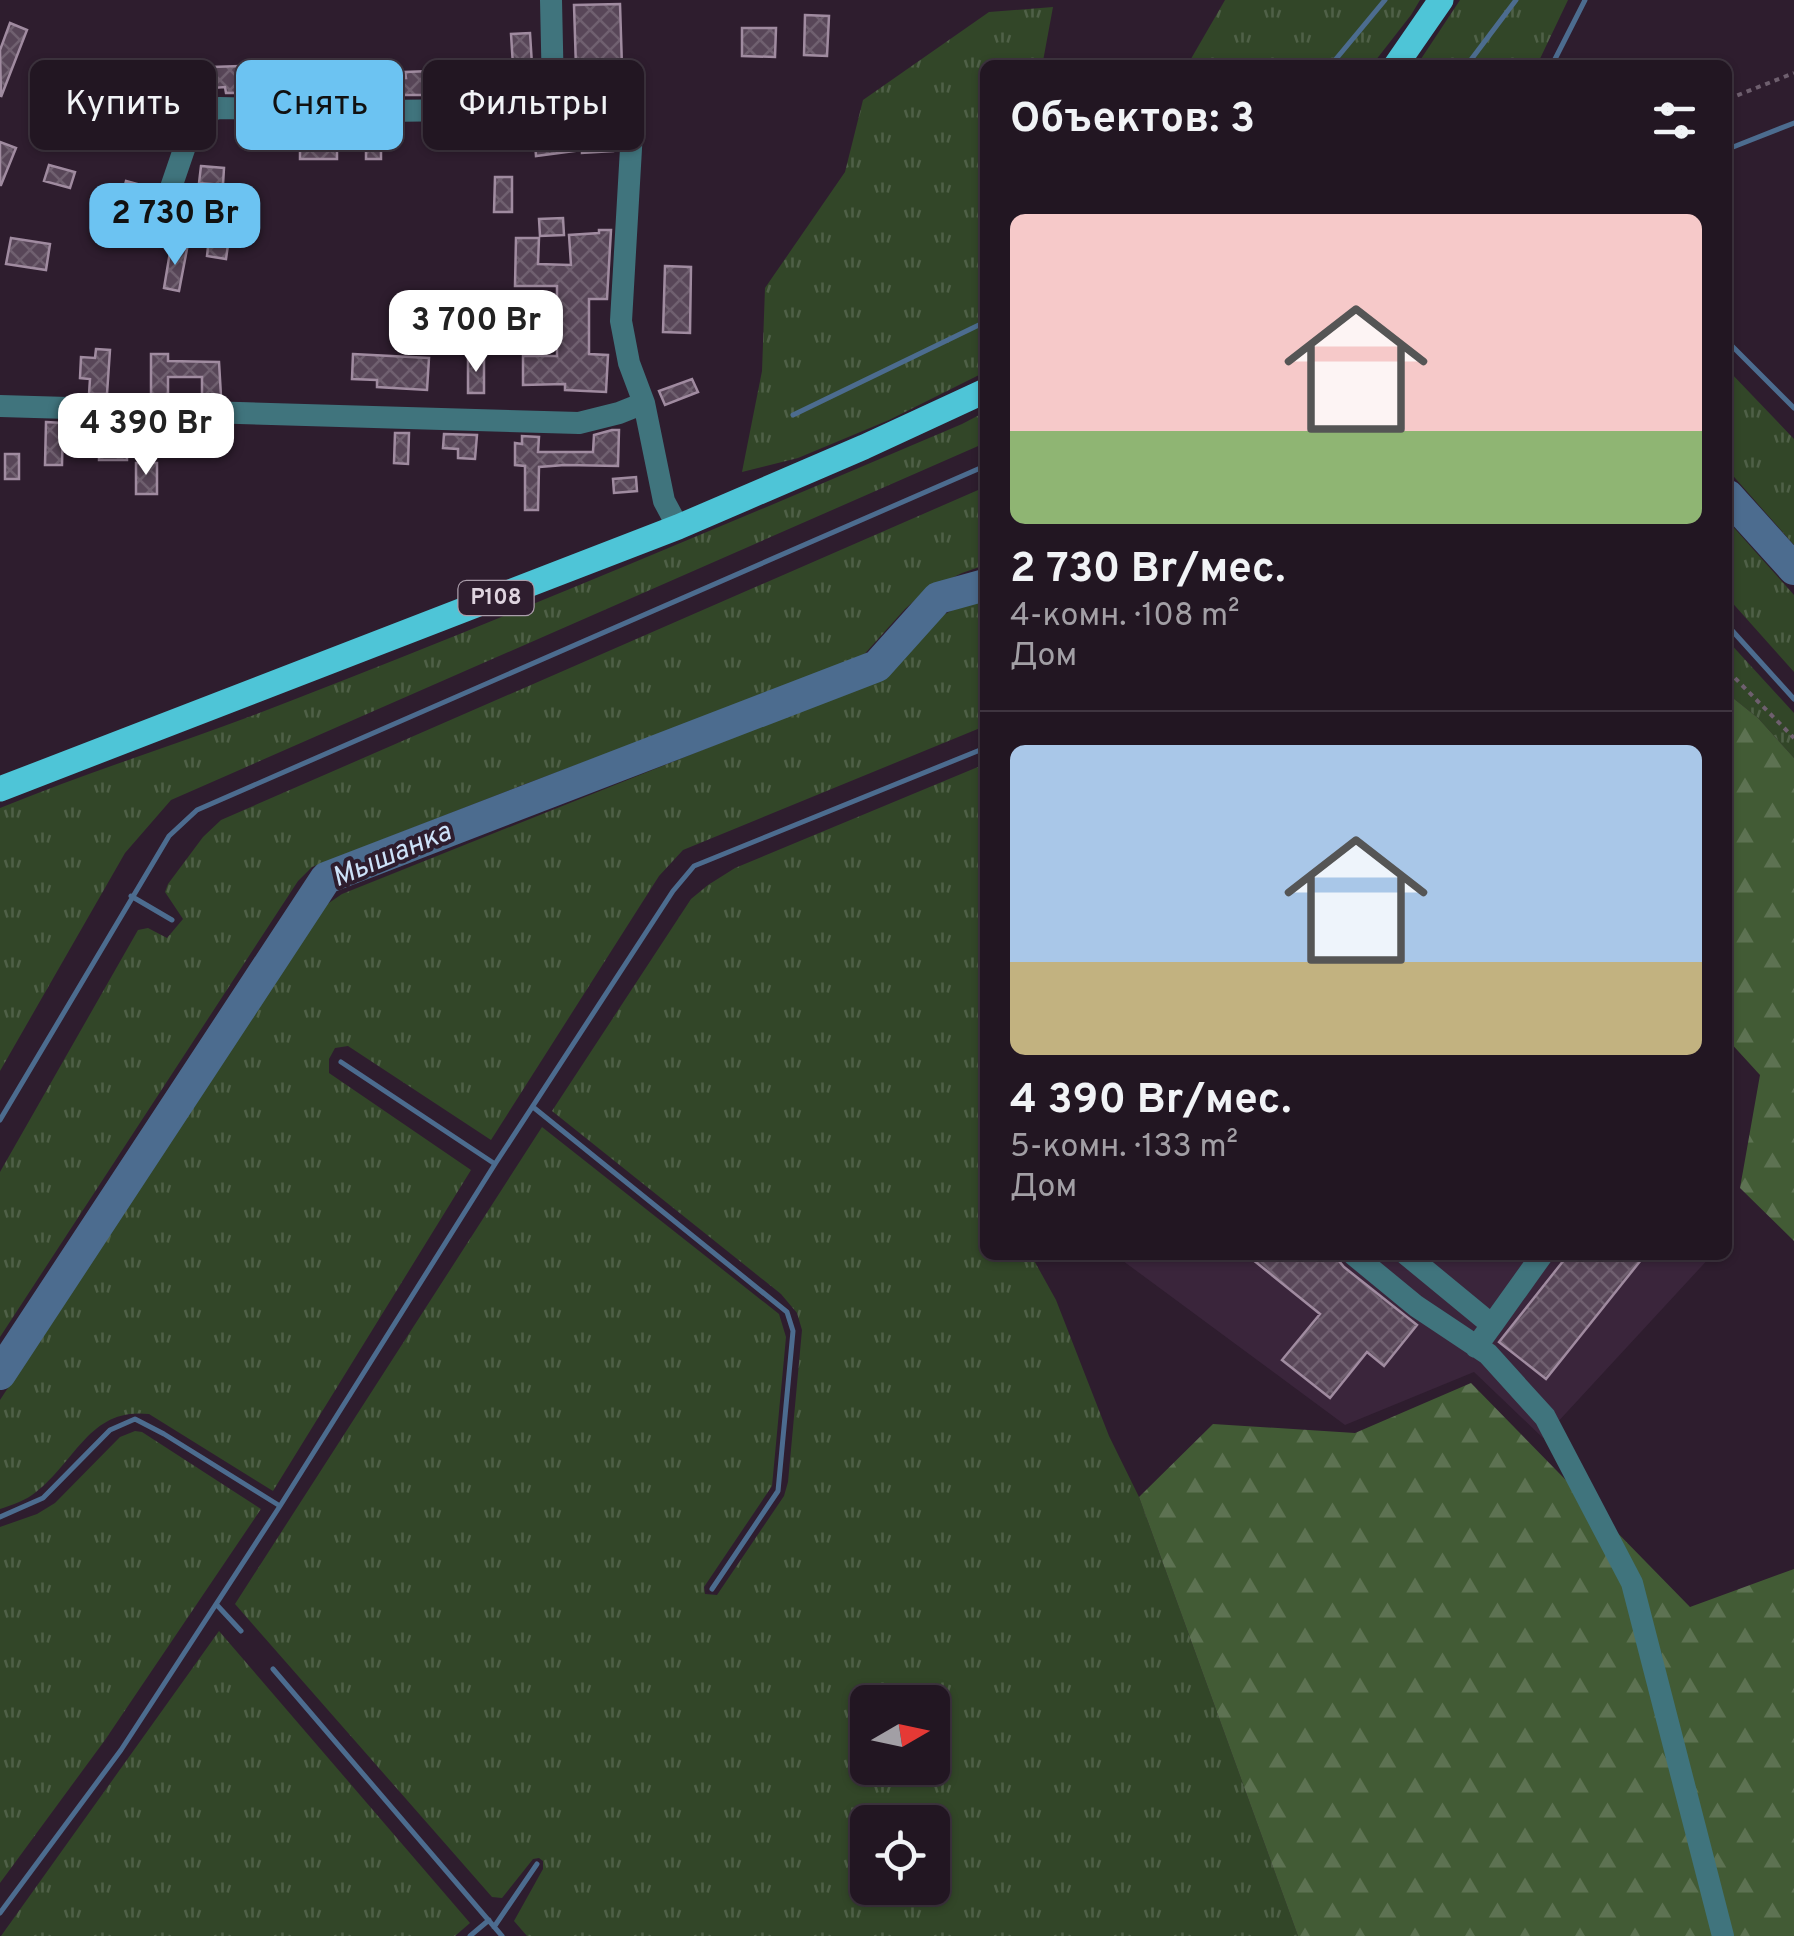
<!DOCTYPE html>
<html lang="ru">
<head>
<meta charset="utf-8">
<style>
  body { margin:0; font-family:Overpass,sans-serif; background:#2a1f2a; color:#f1f3f6; height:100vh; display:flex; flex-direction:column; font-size:38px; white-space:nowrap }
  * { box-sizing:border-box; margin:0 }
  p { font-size:32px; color:#a29fa5 }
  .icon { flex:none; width:55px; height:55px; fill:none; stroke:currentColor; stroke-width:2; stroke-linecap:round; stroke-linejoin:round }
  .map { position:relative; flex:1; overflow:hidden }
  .drawer { position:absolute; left:980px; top:60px; width:752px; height:1200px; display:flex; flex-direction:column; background:#221622; border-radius:15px; box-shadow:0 2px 8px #0004,0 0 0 2px #3f3540 }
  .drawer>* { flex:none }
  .hud { position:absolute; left:30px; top:60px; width:800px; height:90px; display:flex; gap:20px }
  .needle { width:65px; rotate:81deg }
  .controls { position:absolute; left:850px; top:1685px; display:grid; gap:20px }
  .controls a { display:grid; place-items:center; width:100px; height:100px; border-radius:15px; background:#221622; box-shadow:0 2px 8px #0004,0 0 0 2px #3f3540; font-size:50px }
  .price { position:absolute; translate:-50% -85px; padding:0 22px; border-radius:20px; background:#fff; color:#222; font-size:32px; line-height:65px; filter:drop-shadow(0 2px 5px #0008) }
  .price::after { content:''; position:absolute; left:50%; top:60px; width:30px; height:22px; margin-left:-15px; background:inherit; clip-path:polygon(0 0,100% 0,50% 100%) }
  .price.current { background:#6cc3f2; color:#111 }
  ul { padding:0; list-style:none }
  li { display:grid; align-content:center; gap:20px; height:530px; padding:0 30px }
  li+li { border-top:2px solid #3f3540 }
  li span { display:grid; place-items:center; height:310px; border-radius:15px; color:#555 }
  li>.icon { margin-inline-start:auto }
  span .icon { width:180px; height:180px; fill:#fffc; stroke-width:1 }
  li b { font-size:42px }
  h2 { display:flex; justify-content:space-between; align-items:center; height:120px; padding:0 30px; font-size:42px }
  .tag { padding:0 35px; border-radius:15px; background:#221622; box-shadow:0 2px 8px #0004,0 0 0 2px #3f3540; font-size:35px; line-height:90px }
  .tag.current { background:#6cc3f2; color:#111 }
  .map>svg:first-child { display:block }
  .built { fill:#3a253b }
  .grass { fill:url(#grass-tufts); fill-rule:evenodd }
  .forest { fill:url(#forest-firs) }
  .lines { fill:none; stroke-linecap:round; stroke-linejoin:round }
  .stream { stroke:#4c6c8f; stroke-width:5 }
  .river { stroke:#4c6c8f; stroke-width:32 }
  .building { fill:url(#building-cross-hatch); stroke:#a08ba0; stroke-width:2.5 }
  .path { stroke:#6e5f6e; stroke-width:4; stroke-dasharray:5 5; stroke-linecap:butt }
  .minor { stroke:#40747d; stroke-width:22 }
  .major { stroke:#4ec5d7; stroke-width:25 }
  .labels { text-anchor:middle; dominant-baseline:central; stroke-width:8; stroke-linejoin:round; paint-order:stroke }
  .shield { fill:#2e1d2e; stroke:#aa9daa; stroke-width:2.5 }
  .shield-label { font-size:22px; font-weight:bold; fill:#dfd4df }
  .water-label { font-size:28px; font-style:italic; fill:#cde2f9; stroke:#2e1d2e }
</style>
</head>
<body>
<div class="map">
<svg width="1794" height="1936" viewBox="0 0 1794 1936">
  <defs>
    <pattern id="grass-tufts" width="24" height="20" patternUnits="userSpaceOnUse" patternTransform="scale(2.5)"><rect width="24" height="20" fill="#324628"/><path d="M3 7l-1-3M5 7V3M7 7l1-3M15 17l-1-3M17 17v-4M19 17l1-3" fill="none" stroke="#4f6047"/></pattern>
    <pattern id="forest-firs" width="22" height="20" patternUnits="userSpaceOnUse" patternTransform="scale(2.5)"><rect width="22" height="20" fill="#425b35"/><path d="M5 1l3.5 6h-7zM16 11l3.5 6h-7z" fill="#5d7252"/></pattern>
    <pattern id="building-cross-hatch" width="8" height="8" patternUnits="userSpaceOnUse" patternTransform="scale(2.5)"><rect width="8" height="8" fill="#584658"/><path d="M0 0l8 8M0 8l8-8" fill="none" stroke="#706070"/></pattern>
  </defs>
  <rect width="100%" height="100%" fill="#2e1d2e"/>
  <path class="built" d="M 1115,1255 L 1712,1255 L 1543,1438 L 1474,1372 L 1345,1425 Z"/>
  <path class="grass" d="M 1225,0 L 1420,0 L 1411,15 L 1372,65 L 1177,65 L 1188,64 Z
    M 1460,0 L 1568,0 L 1537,65 L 1417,65 Z
    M 1053,7 L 1043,61 L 1060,65 L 985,65 L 985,372 L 889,420 L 798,458 L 742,472 L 762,371 L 765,288 L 845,172 L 863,100 L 989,12 Z
    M 1728,370 L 1794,439 L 1794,545 L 1728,470 Z
    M 985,412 L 985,443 L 171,800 L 125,853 L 0,1071 L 0,808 C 98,768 200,737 298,698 C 521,611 742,518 962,424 Z
    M 985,487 L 985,565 L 962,573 L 925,591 L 905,609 L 860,659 L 520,786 L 312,867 L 298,881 L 0,1337 L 0,1172 L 138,930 L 148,928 L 167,938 L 183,919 L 165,892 L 168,884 L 203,837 L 221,820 Z
    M 1728,521 L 1794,595 L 1794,672 L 1728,598 Z
    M 985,600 L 985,726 L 683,850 L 659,876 L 491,1140 L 348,1046 L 335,1048 L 329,1059 L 329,1073 L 471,1170 L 273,1491 L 149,1414 C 90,1407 76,1461 36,1492 C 27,1500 12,1505 0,1509 L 0,1400 L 320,909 L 342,894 L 880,679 L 901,660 L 933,620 L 955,609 Z
    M 1728,641 L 1794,713 L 1794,758 L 1758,718 L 1728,694 Z
    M 985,764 L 985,1255 L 1031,1255 L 1056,1300 L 1109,1436 L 1139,1497 L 1298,1936 L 527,1936 L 514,1921 L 543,1869 L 543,1861 L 539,1858 L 533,1859 L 502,1898 L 492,1897 L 235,1604 L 542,1127 L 779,1314 L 786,1337 L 772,1486 L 704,1587 L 705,1594 L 717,1595 L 784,1496 L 788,1482 L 802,1330 L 797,1313 L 781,1294 L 552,1111 L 691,899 L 708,885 L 735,868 ZM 868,1702 L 932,1702 L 932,1768 L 868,1768 ZM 868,1822 L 932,1822 L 932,1888 L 868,1888 Z
    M 135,1431 L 142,1432 L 261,1509 L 105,1740 L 0,1883 L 0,1527 L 37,1514 L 55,1503 L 120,1437 Z
    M 219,1631 L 470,1923 L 455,1936 L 1,1936 Z"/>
  <path class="forest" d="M 1728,694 L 1758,718 L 1794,758 L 1794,1241 L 1740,1188 L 1760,1075 L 1728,1040 Z
    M 1471,1383 L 1690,1607 L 1794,1569 L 1794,1936 L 1298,1936 L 1139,1497 L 1213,1424 L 1355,1433 Z"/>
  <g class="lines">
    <path class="stream" d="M 1331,65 L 1385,0
      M 1467,65 L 1516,0
      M 1552,65 L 1585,0
      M 1728,149 L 1794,123
      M 1728,342 L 1794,408
      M 793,415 L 985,322
      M 1728,626 L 1794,699
      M 131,896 L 172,920
      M 341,1062 L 495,1164
      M 533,1107 L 787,1312 L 793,1331 L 778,1491 L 712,1589
      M 0,1120 L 169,836 L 197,810 L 985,466
      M 0,1517 L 43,1498 L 110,1430 L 135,1419 L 164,1434 L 280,1506
      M 216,1604 L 241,1631
      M 273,1669 L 502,1936
      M 0,1913 L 121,1750 L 280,1506 L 495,1164 L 673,891 L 694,866 L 985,748
      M 494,1927 L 537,1864
      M 470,1936 L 489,1920"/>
    <path class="river" d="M 1728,496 L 1794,569
      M 0,1374 L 326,878 L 877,666 L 938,598 L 985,585"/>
  </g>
  <path class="building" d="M 620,4 L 622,67 L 576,68 L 574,5 Z
    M 805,15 L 829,16 L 827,56 L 804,55 Z
    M 10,23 L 27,30 L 1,97 L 0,50 Z
    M 742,28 L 776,28 L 775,57 L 742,56 Z
    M 530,33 L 532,65 L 513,66 L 511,34 Z
    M 240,66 L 240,73 L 270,71 L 270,88 L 241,90 L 241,93 L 226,93 L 225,87 L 213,88 L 212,67 Z
    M 490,69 L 493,90 L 470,94 L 467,71 Z
    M 297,71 L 316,71 L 316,90 L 298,90 Z
    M 431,71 L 433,95 L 351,95 L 350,80 L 406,78 L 405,72 Z
    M 86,78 L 122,88 L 116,107 L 81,97 Z
    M 611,119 L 613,151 L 582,153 L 582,150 L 536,156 L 534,127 Z
    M 300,128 L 337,128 L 337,159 L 300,159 Z
    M 366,137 L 381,137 L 381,159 L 366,159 Z
    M 0,142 L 16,148 L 1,185 L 0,185 Z
    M 49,165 L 75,172 L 70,188 L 44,181 Z
    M 201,166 L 224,168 L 223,185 L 199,183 Z
    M 495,177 L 512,177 L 512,212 L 494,212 Z
    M 126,181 L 148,187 L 136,232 L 114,226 Z
    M 224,188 L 242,188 L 242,217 L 223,216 Z
    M 563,218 L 564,235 L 540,236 L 539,219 Z
    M 210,229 L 230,231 L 226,259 L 207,256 Z
    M 599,230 L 611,230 L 607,299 L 589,299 L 589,354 L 608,355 L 606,392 L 565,390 L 565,384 L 523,385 L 523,356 L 557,356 L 557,286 L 515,286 L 516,238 L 539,238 L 538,264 L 571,265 L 569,235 L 599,233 Z
    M 11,238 L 50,244 L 46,270 L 6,264 Z
    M 171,246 L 187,249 L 179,291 L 164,288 Z
    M 665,266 L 691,267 L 690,333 L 663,332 Z
    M 489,292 L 527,292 L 527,314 L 489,313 Z
    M 96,349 L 110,350 L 107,394 L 89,394 L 90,379 L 80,378 L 81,357 L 95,358 Z
    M 151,354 L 168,354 L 168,361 L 219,362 L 221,396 L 202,396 L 202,377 L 168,377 L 168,395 L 151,395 Z
    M 353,354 L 429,358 L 427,390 L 377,387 L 377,380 L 352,379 Z
    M 468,357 L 484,358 L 484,393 L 468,393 Z
    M 692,379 L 698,392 L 665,405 L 659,391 Z
    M 46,422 L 63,423 L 62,465 L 45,465 Z
    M 99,424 L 127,425 L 127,460 L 99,460 Z
    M 612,430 L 619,430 L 618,466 L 565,465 L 539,467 L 538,510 L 525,510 L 525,466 L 515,465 L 515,443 L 522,444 L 522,436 L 539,437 L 538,452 L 593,452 L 594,435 Z
    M 395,433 L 409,433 L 408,464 L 394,463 Z
    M 444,434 L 477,435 L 475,459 L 458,458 L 458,449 L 443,448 Z
    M 5,454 L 19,454 L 19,479 L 5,479 Z
    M 136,463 L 157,463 L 157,494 L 136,494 Z
    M 636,477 L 637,491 L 614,493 L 613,479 Z
    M 1247,1255 L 1334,1255 L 1344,1267 L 1417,1325 L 1384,1366 L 1367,1352 L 1330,1398 L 1282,1360 L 1320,1314 Z
    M 1568,1255 L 1645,1255 L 1546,1379 L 1499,1342 Z"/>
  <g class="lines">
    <path class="path" d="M 1728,99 L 1794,73
      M 1728,671 L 1794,738"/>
    <path class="minor" d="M 551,0 L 553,93 C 581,86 608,81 630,102 L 633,114 L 621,321 L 629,363 L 644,403 L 664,501 L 678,527
      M 166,202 L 192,126 L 203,112 L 219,108 L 381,111 L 468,110 L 553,93
      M 0,406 L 579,423 L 619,413 L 644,403
      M 1354,1255 L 1416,1306 L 1488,1354 L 1545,1417 L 1632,1583 L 1723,1936
      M 1407,1255 L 1492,1325 L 1476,1347
      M 1492,1325 L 1542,1255"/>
    <path class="major" d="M 1396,65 L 1441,0
      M 0,789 L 678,527 L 864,447 L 985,391"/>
  </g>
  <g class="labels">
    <rect class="shield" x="458.5" y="581" width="75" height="34" rx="8"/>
    <g class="shield-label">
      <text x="496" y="598">Р108</text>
    </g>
    <g class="water-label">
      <text transform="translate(392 856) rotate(-23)">Мышанка</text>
    </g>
  </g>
</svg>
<div class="controls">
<a><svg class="needle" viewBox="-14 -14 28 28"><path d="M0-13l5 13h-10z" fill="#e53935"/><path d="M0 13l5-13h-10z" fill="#a29fa5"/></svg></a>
<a><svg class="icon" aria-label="locate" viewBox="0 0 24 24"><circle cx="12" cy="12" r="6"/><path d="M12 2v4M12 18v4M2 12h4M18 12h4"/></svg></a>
</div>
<b class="price current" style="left:175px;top:268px">2 730 Br</b>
<b class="price" style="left:476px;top:375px">3 700 Br</b>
<b class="price" style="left:146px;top:478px">4 390 Br</b>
<div class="hud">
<a class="tag">Купить</a>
<a class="tag current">Снять</a>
<a class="tag">Фильтры</a>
</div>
<section class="drawer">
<h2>Объектов: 3<svg class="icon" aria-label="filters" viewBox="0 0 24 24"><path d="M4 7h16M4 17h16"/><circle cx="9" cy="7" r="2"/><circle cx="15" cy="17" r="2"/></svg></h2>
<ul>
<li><span style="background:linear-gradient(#f6c9c9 70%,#8fb573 0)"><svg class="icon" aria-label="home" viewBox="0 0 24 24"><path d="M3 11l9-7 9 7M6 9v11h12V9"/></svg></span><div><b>2 730 Br/мес.</b><p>4-комн. · 108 m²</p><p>Дом</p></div></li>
<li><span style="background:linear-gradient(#a9c7e8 70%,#c2b280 0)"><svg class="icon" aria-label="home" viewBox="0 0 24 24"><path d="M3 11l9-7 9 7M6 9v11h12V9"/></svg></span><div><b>4 390 Br/мес.</b><p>5-комн. · 133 m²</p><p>Дом</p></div></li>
</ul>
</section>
</div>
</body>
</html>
